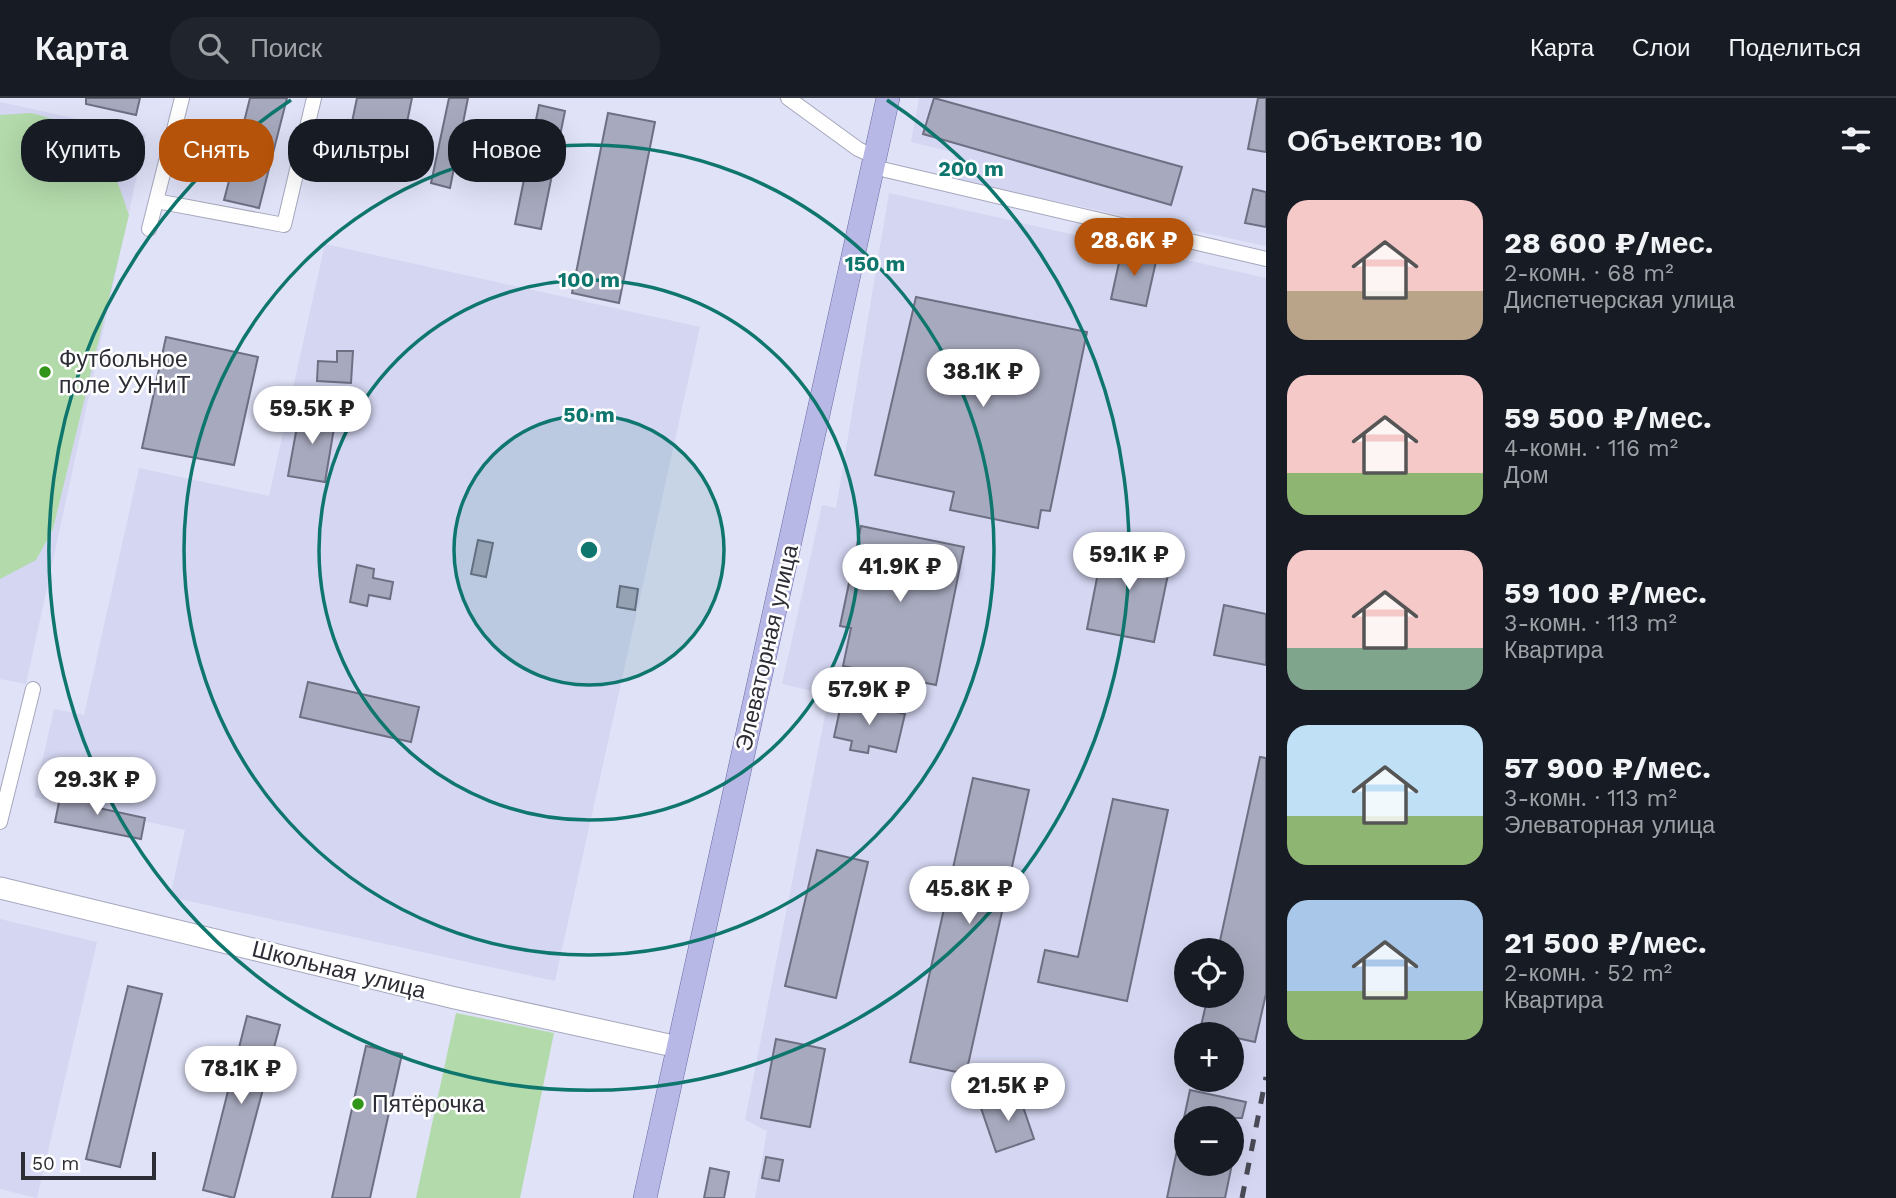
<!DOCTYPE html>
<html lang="ru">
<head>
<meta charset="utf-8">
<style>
  body { margin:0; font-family:"Work Sans",sans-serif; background:#20242c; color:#f1f3f6; height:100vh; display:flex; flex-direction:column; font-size:26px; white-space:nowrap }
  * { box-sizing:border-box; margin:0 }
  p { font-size:23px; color:#9ea1a6 }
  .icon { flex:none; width:38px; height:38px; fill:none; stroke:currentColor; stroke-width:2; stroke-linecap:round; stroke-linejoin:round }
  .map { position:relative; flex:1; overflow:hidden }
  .panel { display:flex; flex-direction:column; background:#171b24; width:630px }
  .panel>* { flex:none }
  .hud { position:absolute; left:21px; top:21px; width:665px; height:63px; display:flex; gap:14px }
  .tools { position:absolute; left:1174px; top:840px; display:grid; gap:14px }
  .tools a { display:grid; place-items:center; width:70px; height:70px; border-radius:50%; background:#171b24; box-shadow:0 7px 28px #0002; font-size:35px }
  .scale { position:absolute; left:21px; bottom:18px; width:135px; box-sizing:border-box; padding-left:7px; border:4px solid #2d2d36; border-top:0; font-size:19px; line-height:24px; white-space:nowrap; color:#2d2d36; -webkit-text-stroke:5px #fff; paint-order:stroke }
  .price { position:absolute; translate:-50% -60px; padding:0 16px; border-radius:24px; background:#fff; color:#222; font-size:23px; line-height:46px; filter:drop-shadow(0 2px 4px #0008) }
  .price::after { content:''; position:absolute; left:50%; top:42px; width:21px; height:16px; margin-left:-10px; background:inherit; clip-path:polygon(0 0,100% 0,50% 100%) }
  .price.active { background:#b45309; color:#fff }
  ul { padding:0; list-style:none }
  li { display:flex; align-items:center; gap:21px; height:175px; padding:0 21px }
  li span { display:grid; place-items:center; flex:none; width:196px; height:140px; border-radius:21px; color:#555 }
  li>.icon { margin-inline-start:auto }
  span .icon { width:84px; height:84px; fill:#fffc; stroke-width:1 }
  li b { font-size:30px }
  h2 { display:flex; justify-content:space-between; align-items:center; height:84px; padding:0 21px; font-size:30px }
  .pill { padding:0 24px; border-radius:28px; background:#171b24; box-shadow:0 7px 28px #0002; font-size:24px; line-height:63px }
  .pill.active { background:#b45309; color:#fff }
  header { display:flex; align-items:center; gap:42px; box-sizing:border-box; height:98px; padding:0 35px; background:#171b24; border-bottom:2px solid #363941 }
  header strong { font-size:33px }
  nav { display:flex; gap:38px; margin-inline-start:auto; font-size:24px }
  .search { width:490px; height:63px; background:#20242c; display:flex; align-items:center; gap:18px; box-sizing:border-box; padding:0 24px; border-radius:28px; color:#9ea1a6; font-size:26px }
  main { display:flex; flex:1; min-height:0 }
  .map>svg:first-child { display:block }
  .built { fill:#d4d6f2; fill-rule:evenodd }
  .green { fill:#b3daab }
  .building { fill:#a7a9be; stroke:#6e6f83; stroke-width:2 }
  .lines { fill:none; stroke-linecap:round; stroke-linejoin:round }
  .street-casing { stroke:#a5a7bc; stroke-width:16 }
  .secondary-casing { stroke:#a5a7bc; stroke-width:23 }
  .primary-casing { stroke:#68699f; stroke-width:24 }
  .street { stroke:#fff; stroke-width:14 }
  .secondary { stroke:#fff; stroke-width:21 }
  .primary { stroke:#b8b8e7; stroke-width:23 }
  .rail { stroke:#494a55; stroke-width:5; stroke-dasharray:12 12; stroke-linecap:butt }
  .ring { fill:none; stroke:#0f766e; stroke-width:3.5 }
  .poi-dot { fill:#319519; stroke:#fff; stroke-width:2.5 }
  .labels { text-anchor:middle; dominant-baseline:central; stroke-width:5; stroke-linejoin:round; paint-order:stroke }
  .poi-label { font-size:23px; fill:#2d2d36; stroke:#fff; text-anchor:start }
  .street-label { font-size:23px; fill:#2d2d36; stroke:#fff }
  .centre { fill:#0f766e; stroke:#fff; stroke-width:3.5 }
  .ring-label { font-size:21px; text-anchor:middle; font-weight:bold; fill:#0f766e; stroke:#fff; stroke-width:5; stroke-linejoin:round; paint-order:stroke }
</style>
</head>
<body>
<header>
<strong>Карта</strong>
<div class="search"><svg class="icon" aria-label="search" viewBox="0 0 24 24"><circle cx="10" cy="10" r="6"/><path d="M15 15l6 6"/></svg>Поиск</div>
<nav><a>Карта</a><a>Слои</a><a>Поделиться</a></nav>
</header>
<main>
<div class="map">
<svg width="1266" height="1100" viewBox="0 0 1266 1100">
  <rect width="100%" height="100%" fill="#e0e2f8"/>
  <path class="built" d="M 919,0 L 1266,0 L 1266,148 L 951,81 L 956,55 L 911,44 Z
    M 0,4 L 146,36 L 26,586 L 0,581 Z
    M 889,95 L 1266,180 L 1266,1100 L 755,1100 L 767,1033 L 745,1022 L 829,597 L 782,586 L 822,407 L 836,410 ZM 1186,852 L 1232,852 L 1232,898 L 1186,898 ZM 1186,936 L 1232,936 L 1232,982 L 1186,982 ZM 1186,1020 L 1232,1020 L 1232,1066 L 1186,1066 Z
    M 325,146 L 700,229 L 555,883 L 170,799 L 185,732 L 34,699 L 54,611 L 84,617 L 139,370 L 269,398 Z
    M 0,821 L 97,844 L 37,1100 L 0,1091 Z"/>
  <path class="green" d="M 31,15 C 100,32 108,52 129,117 L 53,431 L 36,462 L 0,481 L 0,17 Z
    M 456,915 L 554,935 L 520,1100 L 416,1100 Z"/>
  <path class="building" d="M 86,0 L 140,0 L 136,17 L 86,6 Z
    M 250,0 L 287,0 L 259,110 L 224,102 L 230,79 L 199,72 L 208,36 L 239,44 Z
    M 357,0 L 412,0 L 396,78 L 343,67 Z
    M 449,0 L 468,0 L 450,90 L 431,85 Z
    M 934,0 L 1182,69 L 1171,107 L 923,36 Z
    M 1258,0 L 1266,0 L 1266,54 L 1248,51 Z
    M 539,7 L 565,13 L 541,131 L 515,126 Z
    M 608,15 L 655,24 L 619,205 L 572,195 Z
    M 1253,91 L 1266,94 L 1266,129 L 1245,125 Z
    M 1122,151 L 1157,159 L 1146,208 L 1111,201 Z
    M 916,199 L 1087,234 L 1050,413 L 1041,412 L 1038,430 L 950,412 L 954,394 L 875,377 Z
    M 166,239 L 258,259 L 234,367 L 142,350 Z
    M 337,253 L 353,253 L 351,285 L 317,283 L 318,263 L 337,264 Z
    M 300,312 L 336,318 L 325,384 L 288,378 Z
    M 861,428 L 964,449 L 936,587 L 843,568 L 851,530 L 840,528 Z
    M 478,442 L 493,445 L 486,479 L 471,476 Z
    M 1104,444 L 1172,457 L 1154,544 L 1087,531 Z
    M 357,467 L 374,471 L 373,480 L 393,484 L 390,501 L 369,497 L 367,508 L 350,504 Z
    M 620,488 L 638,491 L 635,512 L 617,509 Z
    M 1224,507 L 1266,516 L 1266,567 L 1214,557 Z
    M 308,584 L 419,609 L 411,644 L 300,619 Z
    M 842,602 L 905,616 L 896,654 L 869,648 L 868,655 L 850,652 L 852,643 L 834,639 Z
    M 1260,659 L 1266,660 L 1266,896 L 1255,944 L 1232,939 L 1232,936 L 1200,932 L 1208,898 L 1232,898 L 1232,852 L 1218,852 Z
    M 973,680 L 1029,692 L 966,976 L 910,964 Z
    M 61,694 L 96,701 L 94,709 L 145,720 L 141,741 L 55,724 Z
    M 1113,701 L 1168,712 L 1127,903 L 1038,884 L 1045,852 L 1078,859 Z
    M 817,752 L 868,764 L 836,900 L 785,888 Z
    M 128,888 L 162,896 L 120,1069 L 86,1061 Z
    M 247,918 L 280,927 L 234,1100 L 203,1092 Z
    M 776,941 L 825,951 L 810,1029 L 761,1020 Z
    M 366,948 L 402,956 L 370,1100 L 332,1100 Z
    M 1190,992 L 1246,1004 L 1242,1020 L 1184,1020 Z
    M 1019,997 L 1034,1041 L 996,1054 L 981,1010 Z
    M 1180,1038 L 1186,1039 L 1186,1066 L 1232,1066 L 1225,1100 L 1167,1100 Z
    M 766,1059 L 783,1062 L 779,1083 L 762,1080 Z
    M 710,1070 L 729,1074 L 724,1100 L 704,1100 Z"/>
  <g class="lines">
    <g class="street-casing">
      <path id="street" d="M 788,0 L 858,51 L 875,59
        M 873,69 L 1266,161
        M 156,103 L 284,127 L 314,0
        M 149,131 L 182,0
        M 0,724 L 33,591"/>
    </g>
    <g class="secondary-casing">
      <path id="secondary" d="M 0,790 L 455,900 L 678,949"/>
    </g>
    <g class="primary-casing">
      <path id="primary" d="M 645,1100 L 888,0"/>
    </g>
    <use href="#street" class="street"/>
    <use href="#secondary" class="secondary"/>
    <use href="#primary" class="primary"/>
    <path class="rail" d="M 1242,1100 L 1266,979"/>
  </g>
  <circle cx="589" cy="452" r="135" fill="#0f766e" fill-opacity=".12"/>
  <g class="ring">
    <circle cx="589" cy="452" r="135"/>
    <circle cx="589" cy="452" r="270"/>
    <circle cx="589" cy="452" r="405"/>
    <path d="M887 2A540 540 0 1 1 291 2"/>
  </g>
  <g class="poi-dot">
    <circle cx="45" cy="274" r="7"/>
    <circle cx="358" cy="1006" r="7"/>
  </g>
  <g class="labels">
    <g class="poi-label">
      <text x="59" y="261">Футбольное<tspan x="59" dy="26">поле УУНиТ</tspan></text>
      <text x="372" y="1006">Пятёрочка</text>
    </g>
    <g class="street-label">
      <text transform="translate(767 550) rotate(-77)">Элеваторная улица</text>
      <text transform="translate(339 872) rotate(14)">Школьная улица</text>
    </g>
  </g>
  <circle cx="589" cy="452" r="10" class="centre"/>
  <g class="ring-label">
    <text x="971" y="78">200 m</text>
    <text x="875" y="173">150 m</text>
    <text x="589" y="189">100 m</text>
    <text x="589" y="324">50 m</text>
  </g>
</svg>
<div class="tools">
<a><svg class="icon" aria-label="locate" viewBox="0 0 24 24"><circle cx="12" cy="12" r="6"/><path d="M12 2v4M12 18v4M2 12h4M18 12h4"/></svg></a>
<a>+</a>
<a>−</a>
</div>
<div class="scale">50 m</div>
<b class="price active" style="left:1134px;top:180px">28.6K ₽</b>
<b class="price" style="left:983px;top:311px">38.1K ₽</b>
<b class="price" style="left:312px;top:348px">59.5K ₽</b>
<b class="price" style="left:1129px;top:494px">59.1K ₽</b>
<b class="price" style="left:900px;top:506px">41.9K ₽</b>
<b class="price" style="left:869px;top:629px">57.9K ₽</b>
<b class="price" style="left:97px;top:719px">29.3K ₽</b>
<b class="price" style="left:969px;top:828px">45.8K ₽</b>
<b class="price" style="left:241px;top:1008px">78.1K ₽</b>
<b class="price" style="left:1008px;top:1025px">21.5K ₽</b>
<div class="hud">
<a class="pill">Купить</a>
<a class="pill active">Снять</a>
<a class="pill">Фильтры</a>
<a class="pill">Новое</a>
</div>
</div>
<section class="panel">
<h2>Объектов: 10<svg class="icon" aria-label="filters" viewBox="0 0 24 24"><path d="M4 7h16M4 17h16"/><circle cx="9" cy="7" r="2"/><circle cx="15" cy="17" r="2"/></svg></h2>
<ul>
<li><span style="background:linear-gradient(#f6c9c9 65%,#b9a48a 0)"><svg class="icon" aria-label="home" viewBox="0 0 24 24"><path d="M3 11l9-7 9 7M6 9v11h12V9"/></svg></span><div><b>28 600 ₽/мес.</b><p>2-комн. · 68 m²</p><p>Диспетчерская улица</p></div></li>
<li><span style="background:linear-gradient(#f6c9c9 70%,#8fb573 0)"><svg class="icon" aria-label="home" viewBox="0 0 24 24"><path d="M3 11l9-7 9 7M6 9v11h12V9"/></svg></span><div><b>59 500 ₽/мес.</b><p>4-комн. · 116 m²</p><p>Дом</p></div></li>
<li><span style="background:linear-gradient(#f6c9c9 70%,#7fa58c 0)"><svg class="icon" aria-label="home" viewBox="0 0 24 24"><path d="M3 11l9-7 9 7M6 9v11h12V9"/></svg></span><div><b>59 100 ₽/мес.</b><p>3-комн. · 113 m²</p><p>Квартира</p></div></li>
<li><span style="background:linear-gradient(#bfe0f5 65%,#8fb573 0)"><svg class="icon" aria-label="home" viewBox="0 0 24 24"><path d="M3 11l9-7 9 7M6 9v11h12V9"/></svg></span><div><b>57 900 ₽/мес.</b><p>3-комн. · 113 m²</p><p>Элеваторная улица</p></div></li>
<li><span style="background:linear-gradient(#a9c7e8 65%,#8fb573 0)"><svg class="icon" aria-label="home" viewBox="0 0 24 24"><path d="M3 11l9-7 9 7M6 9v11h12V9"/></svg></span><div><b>21 500 ₽/мес.</b><p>2-комн. · 52 m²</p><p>Квартира</p></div></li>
</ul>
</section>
</main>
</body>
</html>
